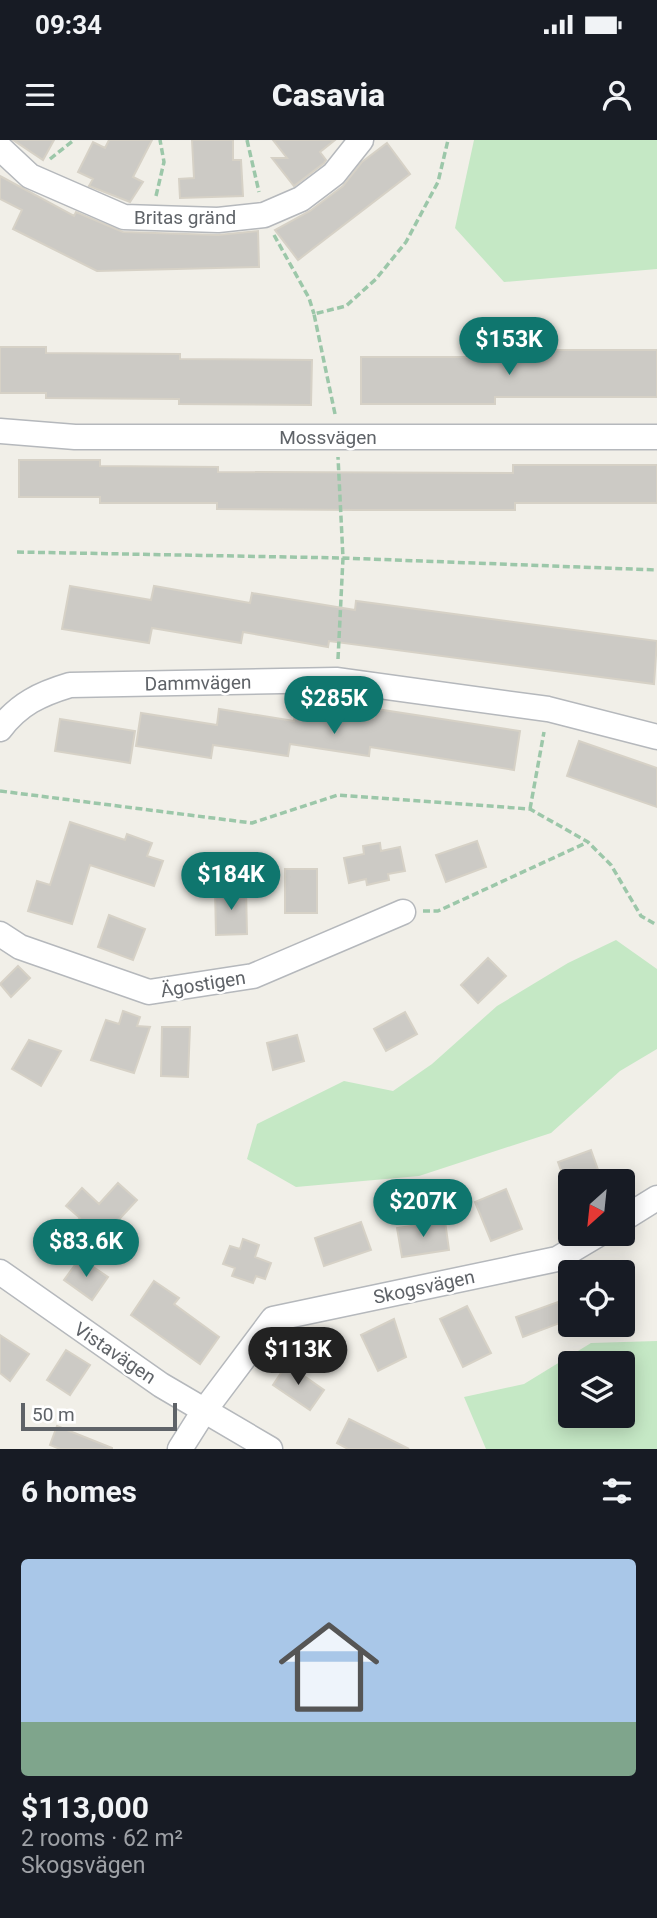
<!DOCTYPE html>
<html lang="en">
<head>
<meta charset="utf-8">
<style>
  body { margin:0; font-family:Roboto,sans-serif; background:#20242c; color:#f1f3f6; height:100vh; display:flex; flex-direction:column; font-size:26px; white-space:nowrap }
  * { box-sizing:border-box; margin:0 }
  p { font-size:23px; color:#9ea1a6 }
  .icon { flex:none; width:38px; height:38px; fill:none; stroke:currentColor; stroke-width:2; stroke-linecap:round; stroke-linejoin:round }
  .map { position:relative; height:1309px; overflow:hidden }
  .side { display:flex; flex-direction:column; background:#171b24; flex:1 }
  .side>* { flex:none }
  .needle { width:46px; rotate:207deg }
  .fabs { position:absolute; left:558px; top:1029px; display:grid; gap:14px }
  .fabs a { display:grid; place-items:center; width:77px; height:77px; border-radius:7px; background:#171b24; box-shadow:0 4px 18px #0003; font-size:35px }
  .scale { position:absolute; left:21px; bottom:18px; width:156px; box-sizing:border-box; padding-left:7px; border:4px solid #5f6368; border-top:0; font-size:19px; line-height:24px; white-space:nowrap; color:#5f6368; -webkit-text-stroke:5px #fff; paint-order:stroke }
  .price { position:absolute; translate:-50% -60px; padding:0 16px; border-radius:24px; background:#0f766e; color:#fff; font-size:23px; line-height:46px; filter:drop-shadow(0 2px 4px #0008) }
  .price::after { content:''; position:absolute; left:50%; top:42px; width:21px; height:16px; margin-left:-10px; background:inherit; clip-path:polygon(0 0,100% 0,50% 100%) }
  .price.active { background:#222; color:#fff }
  ul { padding:0; list-style:none }
  li { display:grid; align-content:center; gap:14px; height:371px; padding:0 21px }
  li+li { border-top:2px solid #363941 }
  li span { display:grid; place-items:center; height:217px; border-radius:7px; color:#555 }
  li>.icon { margin-inline-start:auto }
  span .icon { width:126px; height:126px; fill:#fffc; stroke-width:1 }
  li b { font-size:30px }
  h2 { display:flex; justify-content:space-between; align-items:center; height:84px; padding:0 21px; font-size:30px }
  .status { display:flex; justify-content:space-between; align-items:center; height:49px; padding:0 35px; background:#171b24; direction:ltr }
  .status svg { height:19px; fill:currentColor }
  header { display:flex; justify-content:space-between; align-items:center; height:91px; padding:0 21px; background:#171b24; font-size:32px; font-weight:800 }
  .map>svg:first-child { display:block }
  .green { fill:#c5e8c5; fill-rule:evenodd }
  .building { fill:#cccac5; stroke:#d6d1c6; stroke-width:2 }
  .lines { fill:none; stroke-linecap:round; stroke-linejoin:round }
  .street-casing { stroke:#b5b8bc; stroke-width:27 }
  .path { stroke:#9cc7a9; stroke-width:3.5; stroke-dasharray:7 3.5; stroke-linecap:butt }
  .street { stroke:#fff; stroke-width:24 }
  .labels { text-anchor:middle; dominant-baseline:central; stroke-width:5; stroke-linejoin:round; paint-order:stroke }
  .street-label { font-size:19px; fill:#5f6368; stroke:#fff }
</style>
</head>
<body>
<div class="status"><b>09:34</b><svg viewBox="0 0 49 12"><path d="M0 12V9h3v3zM5 12V6h3v6zM10 12V3h3v9zM15 12V0h3v12zM26 1h20v11H26zM47 4h2v5h-2z"/></svg></div>
<header><svg class="icon" aria-label="menu" viewBox="0 0 24 24"><path d="M4 6h16M4 12h16M4 18h16"/></svg>Casavia<svg class="icon" aria-label="person" viewBox="0 0 24 24"><circle cx="12" cy="8" r="4"/><path d="M4 21q1-7 8-7t8 7"/></svg></header>
<div class="map">
<svg width="657" height="1309" viewBox="0 0 657 1309">
  <rect width="100%" height="100%" fill="#f1efe8"/>
  <path class="green" d="M 474,0 L 657,0 L 657,129 L 504,142 L 455,88 Z
    M 616,800 L 657,829 L 657,909 L 620,931 L 551,993 L 419,1036 L 296,1047 L 247,1019 L 257,984 L 344,941 L 393,951 L 432,924 L 497,866 L 568,823 Z
    M 657,1201 L 657,1309 L 486,1309 L 464,1257 L 524,1244 L 591,1203 ZM 623,1223 L 623,1276 L 570,1276 L 570,1223 Z"/>
  <path class="building" d="M 13,0 L 54,0 L 43,20 Z
    M 109,0 L 152,0 L 133,37 L 143,42 L 130,62 L 89,46 L 93,39 L 78,32 L 93,2 L 105,8 Z
    M 192,0 L 233,0 L 233,20 L 241,20 L 243,56 L 180,58 L 179,39 L 194,38 Z
    M 273,0 L 335,0 L 320,12 L 326,20 L 324,23 L 294,46 L 272,18 L 287,18 Z
    M 387,3 L 410,34 L 298,120 L 275,90 L 310,71 L 343,46 L 362,22 Z
    M 0,36 L 74,76 L 76,72 L 123,92 L 218,95 L 258,91 L 259,127 L 97,131 L 13,89 L 22,70 L 0,59 Z
    M 0,207 L 46,207 L 46,213 L 180,214 L 180,219 L 312,220 L 311,265 L 179,264 L 179,259 L 46,258 L 46,253 L 0,253 Z
    M 497,210 L 657,210 L 657,257 L 495,257 L 495,264 L 361,264 L 361,217 L 497,217 Z
    M 19,320 L 100,320 L 100,326 L 218,327 L 218,332 L 513,333 L 513,325 L 657,325 L 657,363 L 515,363 L 515,370 L 357,370 L 217,369 L 217,363 L 100,363 L 100,357 L 19,357 Z
    M 70,446 L 151,460 L 154,446 L 250,463 L 252,453 L 355,470 L 356,461 L 657,501 L 654,544 L 329,501 L 328,507 L 243,492 L 241,503 L 152,488 L 149,503 L 62,489 Z
    M 296,566 L 374,578 L 376,569 L 520,591 L 514,630 L 370,607 L 369,616 L 290,604 L 288,616 L 213,605 L 211,618 L 136,606 L 141,573 L 217,585 L 219,569 L 294,581 Z
    M 60,579 L 135,591 L 130,623 L 55,611 Z
    M 579,601 L 657,628 L 657,667 L 567,636 Z
    M 70,682 L 125,700 L 127,694 L 152,703 L 147,716 L 163,721 L 154,746 L 90,725 L 72,784 L 28,771 L 37,741 L 50,745 Z
    M 477,701 L 486,727 L 446,742 L 436,715 Z
    M 380,703 L 381,711 L 400,707 L 405,731 L 388,734 L 389,740 L 367,745 L 366,739 L 349,743 L 344,718 L 364,714 L 363,706 Z
    M 285,729 L 317,729 L 317,773 L 285,773 Z
    M 246,748 L 247,794 L 216,795 L 215,749 Z
    M 109,775 L 145,789 L 133,820 L 98,807 Z
    M 488,818 L 506,836 L 478,863 L 461,845 Z
    M 18,826 L 30,838 L 11,857 L 0,844 Z
    M 123,871 L 140,877 L 137,886 L 150,887 L 134,933 L 91,920 L 106,880 L 119,884 Z
    M 405,872 L 417,894 L 386,911 L 374,889 Z
    M 162,887 L 190,887 L 188,937 L 161,936 Z
    M 297,895 L 304,921 L 273,930 L 267,903 Z
    M 29,900 L 61,911 L 41,946 L 12,929 Z
    M 591,1010 L 602,1041 L 565,1041 L 558,1022 Z
    M 118,1043 L 137,1060 L 97,1103 L 75,1083 L 80,1078 L 66,1066 L 82,1048 L 99,1064 Z
    M 506,1049 L 522,1089 L 491,1101 L 475,1062 Z
    M 445,1081 L 449,1110 L 402,1117 L 397,1088 Z
    M 361,1082 L 371,1110 L 324,1126 L 315,1098 Z
    M 243,1099 L 259,1105 L 255,1117 L 271,1123 L 265,1139 L 256,1136 L 253,1143 L 232,1136 L 235,1128 L 223,1124 L 230,1106 L 240,1109 Z
    M 80,1118 L 108,1137 L 92,1160 L 64,1140 Z
    M 154,1141 L 179,1158 L 174,1164 L 219,1197 L 200,1224 L 131,1175 Z
    M 558,1162 L 565,1181 L 523,1197 L 516,1177 Z
    M 467,1166 L 491,1213 L 463,1227 L 440,1179 Z
    M 394,1179 L 406,1217 L 378,1231 L 361,1195 Z
    M 0,1195 L 29,1214 L 10,1241 L 0,1233 Z
    M 66,1210 L 90,1225 L 70,1255 L 47,1240 Z
    M 287,1224 L 324,1250 L 310,1270 L 273,1245 Z
    M 349,1279 L 409,1309 L 348,1309 L 337,1303 Z
    M 57,1286 L 112,1308 L 112,1309 L 60,1309 L 50,1305 Z"/>
  <g class="lines">
    <g class="street-casing">
      <path id="street" d="M 0,8 L 30,36 L 124,77 L 218,80 L 264,75 L 301,59 L 334,34 L 361,0
        M 0,291 L 75,297 L 657,297
        M 0,589 C 19,564 40,554 70,545 L 336,540 L 548,569 L 657,597
        M 0,794 L 20,807 L 149,852 L 253,836 L 403,772
        M 623,1079 L 657,1058
        M 0,1132 L 161,1245 L 270,1309
        M 180,1309 L 204,1271 L 273,1179 L 557,1119 L 599,1094"/>
    </g>
    <path class="path" d="M 247,0 L 259,52
      M 50,19 L 74,0
      M 156,56 L 164,22 L 160,0
      M 274,95 L 309,158 L 314,174
      M 335,274 L 314,174 L 346,166 L 376,139 L 406,102 L 438,42 L 448,0
      M 17,412 L 343,418 L 657,430
      M 338,519 L 343,418 L 338,317
      M 0,651 L 252,683 L 338,655 L 530,669 L 588,702 L 611,725 L 641,776 L 657,785
      M 530,669 L 544,592
      M 423,771 L 438,771 L 588,702"/>
    <use href="#street" class="street"/>
  </g>
  <g class="labels">
    <g class="street-label">
      <text x="185" y="77">Britas gränd</text>
      <text x="328" y="297">Mossvägen</text>
      <text transform="translate(198 543) rotate(-1)">Dammvägen</text>
      <text transform="translate(203 844) rotate(-9)">Ägostigen</text>
      <text transform="translate(424 1147) rotate(-12)">Skogsvägen</text>
      <text transform="translate(115 1213) rotate(34)">Vistavägen</text>
    </g>
  </g>
</svg>
<div class="fabs">
<a><svg class="needle" viewBox="-14 -14 28 28"><path d="M0-13l5 13h-10z" fill="#e53935"/><path d="M0 13l5-13h-10z" fill="#9ea1a6"/></svg></a>
<a><svg class="icon" aria-label="locate" viewBox="0 0 24 24"><circle cx="12" cy="12" r="6"/><path d="M12 2v4M12 18v4M2 12h4M18 12h4"/></svg></a>
<a><svg class="icon" aria-label="layers" viewBox="0 0 24 24"><path d="M12 4l9 5-9 5-9-5zM3 14l9 5 9-5"/></svg></a>
</div>
<div class="scale">50 m</div>
<b class="price" style="left:509px;top:237px">$153K</b>
<b class="price" style="left:334px;top:596px">$285K</b>
<b class="price" style="left:231px;top:772px">$184K</b>
<b class="price" style="left:423px;top:1099px">$207K</b>
<b class="price" style="left:86px;top:1139px">$83.6K</b>
<b class="price active" style="left:298px;top:1247px">$113K</b>
</div>
<section class="side">
<h2>6 homes<svg class="icon" aria-label="filters" viewBox="0 0 24 24"><path d="M4 7h16M4 17h16"/><circle cx="9" cy="7" r="2"/><circle cx="15" cy="17" r="2"/></svg></h2>
<ul>
<li><span style="background:linear-gradient(#a9c7e8 75%,#7fa58c 0)"><svg class="icon" aria-label="home" viewBox="0 0 24 24"><path d="M3 11l9-7 9 7M6 9v11h12V9"/></svg></span><div><b>$113,000</b><p>2 rooms · 62 m²</p><p>Skogsvägen</p></div></li>
</ul>
</section>
</body>
</html>
